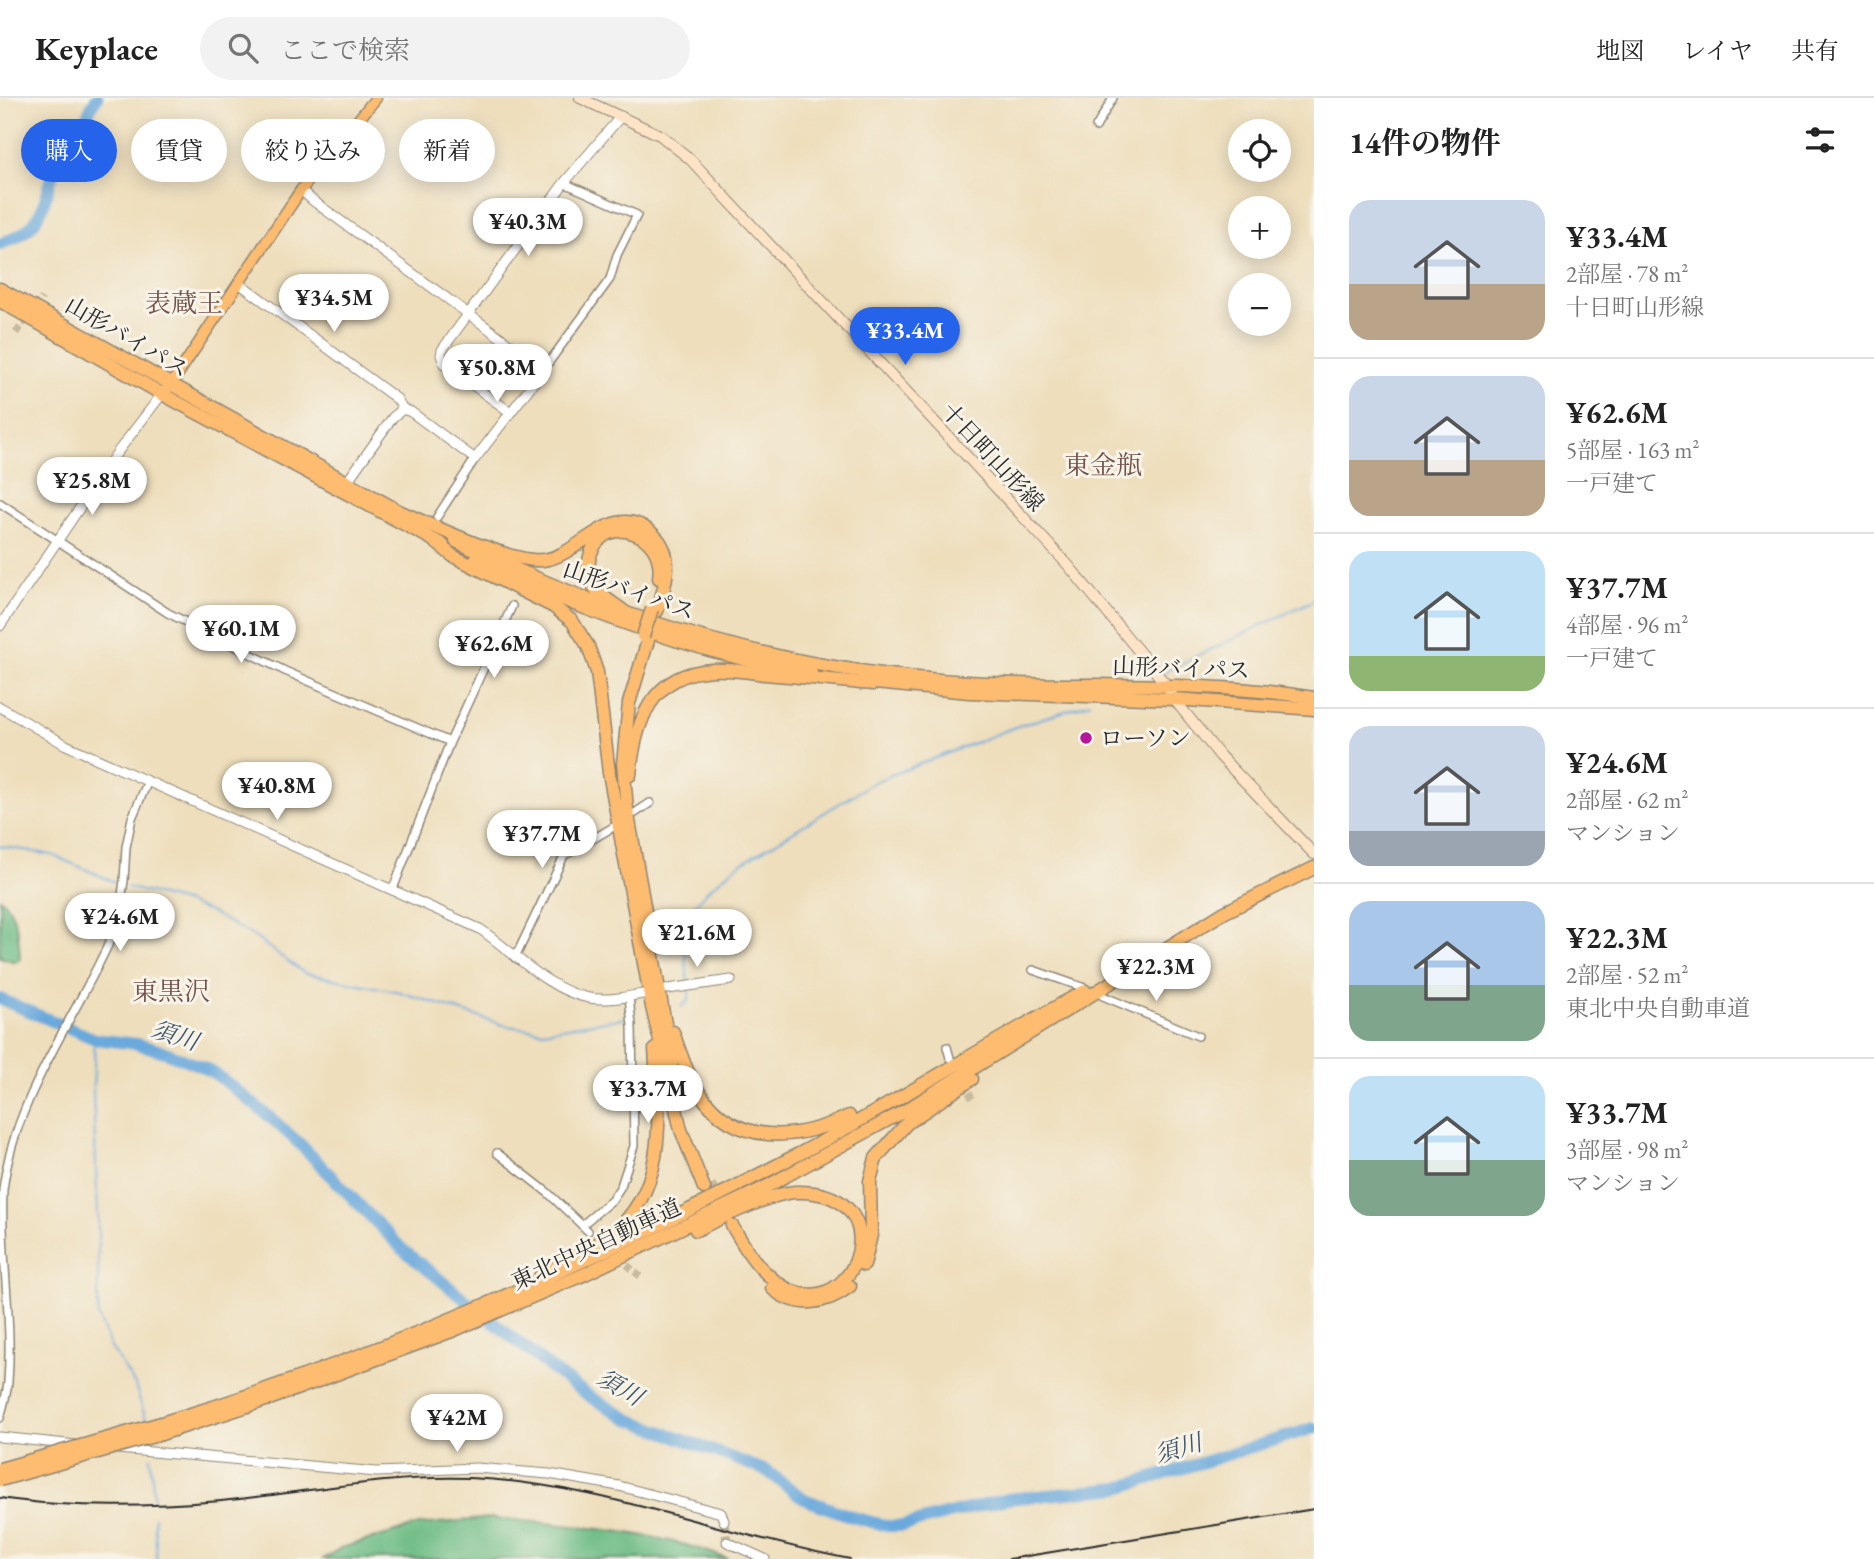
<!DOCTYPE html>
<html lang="ja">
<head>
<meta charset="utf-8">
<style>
  body { margin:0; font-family:"EB Garamond","Noto Serif JP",serif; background:#f2f2f2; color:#222; height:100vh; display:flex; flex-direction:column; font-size:26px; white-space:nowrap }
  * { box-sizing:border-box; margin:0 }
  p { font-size:23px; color:#767676 }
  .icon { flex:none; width:38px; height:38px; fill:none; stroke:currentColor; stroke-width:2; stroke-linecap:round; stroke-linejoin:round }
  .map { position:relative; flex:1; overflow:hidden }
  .drawer { display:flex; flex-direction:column; background:#fff; width:560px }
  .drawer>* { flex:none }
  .banner { position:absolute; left:21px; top:21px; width:665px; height:63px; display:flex; gap:14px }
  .tools { position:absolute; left:1228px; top:21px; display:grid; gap:14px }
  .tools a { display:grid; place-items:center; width:63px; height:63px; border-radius:50%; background:#fff; box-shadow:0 4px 18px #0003; font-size:35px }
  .price { position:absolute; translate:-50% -60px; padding:0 16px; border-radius:24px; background:#fff; color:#222; font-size:23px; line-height:46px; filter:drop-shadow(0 2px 4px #0008) }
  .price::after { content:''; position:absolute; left:50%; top:42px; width:21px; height:16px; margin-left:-10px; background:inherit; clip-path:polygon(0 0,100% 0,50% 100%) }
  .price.active { background:#2563eb; color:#fff }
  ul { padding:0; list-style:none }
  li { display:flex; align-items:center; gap:21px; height:175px; padding:0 35px }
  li+li { border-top:2px solid #e0e0e0 }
  li span { display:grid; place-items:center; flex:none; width:196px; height:140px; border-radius:21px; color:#555 }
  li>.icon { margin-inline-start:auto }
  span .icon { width:84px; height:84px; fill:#fffc; stroke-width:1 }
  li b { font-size:30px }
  h2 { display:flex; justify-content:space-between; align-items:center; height:84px; padding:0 35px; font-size:30px }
  .tag { padding:0 24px; border-radius:32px; background:#fff; box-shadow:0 4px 18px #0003; font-size:24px; line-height:63px }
  .tag.active { background:#2563eb; color:#fff }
  header { display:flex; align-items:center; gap:42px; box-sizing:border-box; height:98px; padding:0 35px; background:#fff; border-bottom:2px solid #e0e0e0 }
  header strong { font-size:33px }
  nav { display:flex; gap:38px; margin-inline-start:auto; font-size:24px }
  .search { width:490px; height:63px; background:#f2f2f2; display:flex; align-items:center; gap:18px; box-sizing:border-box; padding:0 24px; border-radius:38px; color:#767676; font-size:26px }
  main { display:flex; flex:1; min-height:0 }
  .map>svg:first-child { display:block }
  .forest { fill:#70bd86; stroke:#4e7458; stroke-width:2 }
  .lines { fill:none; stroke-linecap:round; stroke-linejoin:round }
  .stream { stroke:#6aa9dc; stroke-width:2 }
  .river { stroke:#6aa9dc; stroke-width:12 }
  .minor-tunnel { stroke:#c7ba9f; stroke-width:7; stroke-dasharray:7 3.5; stroke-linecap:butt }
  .tertiary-tunnel { stroke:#c7ba9f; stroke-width:9; stroke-dasharray:9 4.5; stroke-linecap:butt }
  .motorway-tunnel { stroke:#c7ba9f; stroke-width:12; stroke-dasharray:12 6; stroke-linecap:butt }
  .minor-casing { stroke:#8c8474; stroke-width:10 }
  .tertiary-casing { stroke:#8c8474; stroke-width:11 }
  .secondary-casing { stroke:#8c8474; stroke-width:12 }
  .primary-casing { stroke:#8c8474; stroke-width:13 }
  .trunk-casing { stroke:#8c8474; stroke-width:15 }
  .motorway-casing { stroke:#8c8474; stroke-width:15 }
  .minor { stroke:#fff; stroke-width:7 }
  .tertiary { stroke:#fff; stroke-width:9 }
  .secondary { stroke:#fee4c6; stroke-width:10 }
  .primary { stroke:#fdbc70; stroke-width:10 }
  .trunk { stroke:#fdbc70; stroke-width:12 }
  .motorway { stroke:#fdbc70; stroke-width:12 }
  .rail { stroke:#2b2b2b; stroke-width:2 }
  .motorway-bridge-casing { stroke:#8c8474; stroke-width:15; stroke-linecap:butt }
  .motorway-bridge { stroke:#fdbc70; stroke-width:12 }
  .poi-dot { fill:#b5179e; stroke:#f7f3e8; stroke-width:2.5 }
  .labels { text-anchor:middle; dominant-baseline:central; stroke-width:6; stroke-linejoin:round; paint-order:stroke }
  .street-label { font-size:23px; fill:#2b2b2b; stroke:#f7f3e8 }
  .poi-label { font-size:23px; fill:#2b2b2b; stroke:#f7f3e8; text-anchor:start }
  .water-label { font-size:24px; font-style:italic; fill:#415769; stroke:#f7f3e8 }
  .quarter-label { font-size:26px; fill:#71544b; stroke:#f7f3e8 }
</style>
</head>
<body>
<header>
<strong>Keyplace</strong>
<div class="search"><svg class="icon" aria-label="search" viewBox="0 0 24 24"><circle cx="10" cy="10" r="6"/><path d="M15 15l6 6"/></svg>ここで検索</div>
<nav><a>地図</a><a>レイヤ</a><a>共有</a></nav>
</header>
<main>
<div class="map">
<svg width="1314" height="1461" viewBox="0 0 1314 1461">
  <rect width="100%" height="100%" fill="#f7f3e8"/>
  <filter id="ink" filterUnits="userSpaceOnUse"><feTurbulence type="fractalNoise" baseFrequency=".0143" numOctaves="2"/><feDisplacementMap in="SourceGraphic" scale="14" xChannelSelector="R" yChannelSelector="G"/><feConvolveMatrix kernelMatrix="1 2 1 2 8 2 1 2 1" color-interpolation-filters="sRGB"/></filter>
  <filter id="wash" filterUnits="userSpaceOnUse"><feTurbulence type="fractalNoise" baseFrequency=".00686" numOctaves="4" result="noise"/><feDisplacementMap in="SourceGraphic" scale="28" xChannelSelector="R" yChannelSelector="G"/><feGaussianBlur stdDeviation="1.57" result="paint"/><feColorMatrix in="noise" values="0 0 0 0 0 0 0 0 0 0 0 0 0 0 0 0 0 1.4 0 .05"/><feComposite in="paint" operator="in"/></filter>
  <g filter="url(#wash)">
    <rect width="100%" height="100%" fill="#eedebc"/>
    <path class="forest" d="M 0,800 C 17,813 19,840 20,861 L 15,864 L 0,859 Z
      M 492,1420 C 569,1428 656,1432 728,1461 L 323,1461 L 341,1450 L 419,1427 Z"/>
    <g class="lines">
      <path class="stream" d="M 1164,574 L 1314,502
        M 0,748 L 52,757 L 122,787
        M 127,789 L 184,804 L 212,815 L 253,838 L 304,875 L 400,894 L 507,928 L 543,933 L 624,920
        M 688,884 L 682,822 L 707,793 L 735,769 L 876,683 L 1015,629 L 1090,605
        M 681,909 L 689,902 L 689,893
        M 95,941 L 93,995 L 98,1115 L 98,1218 L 110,1248 L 135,1287 L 146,1322
        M 150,1359 L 154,1400
        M 154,1419 L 157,1461"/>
      <path class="river" d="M 0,146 C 48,129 40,106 57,66 C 63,52 74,42 82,29 C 88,20 89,9 97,0
        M 0,901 L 95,941 L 137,946 L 165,954 L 203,969 L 217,977 L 271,1020 L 302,1048 L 402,1151 L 558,1276 L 592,1300 L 629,1321 L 767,1373 L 804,1401 L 853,1419 L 887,1428 L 902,1428 L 1007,1401 L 1119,1390 L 1314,1330"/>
    </g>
  </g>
  <g filter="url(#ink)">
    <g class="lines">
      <path class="minor-tunnel" d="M 16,235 L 42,200
        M 964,985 L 973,1002
        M 619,1160 L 642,1180"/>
      <path class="tertiary-tunnel" d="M 724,1423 L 727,1444"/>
      <path class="motorway-tunnel" d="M 710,1087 L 722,1108"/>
      <g class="minor-casing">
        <path id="minor" d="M 1096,29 L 1113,0
          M 544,271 L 610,181 L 617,157 L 637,117 L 564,85
          M 0,405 L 168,515 L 285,573 L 450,644
          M 437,419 L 475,361
          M 635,715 L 650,705
          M 393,791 L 450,644 L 512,508
          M 515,860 L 564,758 L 615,728
          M 1033,872 L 1085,890
          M 1103,898 L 1198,938
          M 947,949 L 950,960
          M 497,1055 L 547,1094 L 588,1133
          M 582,1127 L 612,1102 L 621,1088 L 634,1048 L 632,928 L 629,898
          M 0,1320 C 3,1309 7,1296 8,1284 C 13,1220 0,1157 3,1092 C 14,999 77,919 114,834 L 119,816 L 124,783 L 126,749 L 132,720 L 148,683"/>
      </g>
      <g class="tertiary-casing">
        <path id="tertiary" d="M 301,92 L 312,102 L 544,271 L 475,361 L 411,314 L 403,311 L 393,319 L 346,385
          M 239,185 L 397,301 L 403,311
          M 510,314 L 444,266 L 441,257 L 442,252 L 564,85 L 621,18
          M 0,528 L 116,356 L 162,296
          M 0,609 L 66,647 L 480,831 C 512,853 549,893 589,900 C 607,903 626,899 643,896
          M 668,891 L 731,882
          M 0,1339 L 76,1347
          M 118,1351 L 377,1374 L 477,1370 L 549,1376 L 619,1388 L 721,1415 L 724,1423
          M 727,1444 L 765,1461"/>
      </g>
      <g class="secondary-casing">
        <path id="secondary" d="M 580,0 L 660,37 L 690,61 L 1068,467 L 1168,589 L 1174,601 L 1220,658 L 1314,756"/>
      </g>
      <g class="primary-casing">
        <path id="primary" d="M 162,296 L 170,288 L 301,92 L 376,0"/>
      </g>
      <g class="trunk-casing">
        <path id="trunk" d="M 0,191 L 406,417
          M 0,203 L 162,296 L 443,447
          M 456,443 C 620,524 786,574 969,584 C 1084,591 1201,581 1314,600
          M 475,463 C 583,513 694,555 811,575
          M 864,584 L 969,594 L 1174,601 L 1314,611"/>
      </g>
      <g class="motorway-casing">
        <path id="motorway" d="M 396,412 C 428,425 512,466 543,462 C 581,458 614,398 654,437 C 676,458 665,488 657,513
          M 433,442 L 453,458 L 554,509 L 572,523 L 588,548 L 597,574 L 609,675 L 652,909 L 681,1032 L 704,1090
          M 627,516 C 617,507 602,500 594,489 C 589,481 587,472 589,463 C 597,413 667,430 659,480
          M 649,539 L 629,605 L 623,665 L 627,711 L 672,965
          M 630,677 C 635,624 651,575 713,572 C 730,571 749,574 766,576 C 802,579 838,583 873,586
          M 673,934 C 680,954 687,976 699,994 C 735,1049 797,1043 849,1018
          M 696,1132 C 719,1121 771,1095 796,1094 C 913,1091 848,1253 767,1176 C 752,1163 743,1145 732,1128
          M 864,1167 L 871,1137 L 870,1083 L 876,1060 L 907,1025 L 972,981
          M 541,1176 C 564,1164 590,1151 611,1136 C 669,1092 659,1015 655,951
          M 772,1190 C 796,1212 827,1206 850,1188
          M 158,1326 C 380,1260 591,1165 795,1058 C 894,1006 987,946 1085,893
          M 161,1336 L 272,1300 L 452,1233 L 585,1176 L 764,1090 L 906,1012 L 1223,815 L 1314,770"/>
      </g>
      <use href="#minor" class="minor"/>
      <use href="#tertiary" class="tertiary"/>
      <use href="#secondary" class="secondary"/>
      <use href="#primary" class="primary"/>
      <use href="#trunk" class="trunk"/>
      <use href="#motorway" class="motorway"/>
      <path class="rail" d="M 0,1400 C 73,1411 148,1409 221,1403 C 303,1395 386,1377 469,1380 C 600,1385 722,1437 850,1461
        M 1009,1461 L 1314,1411"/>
      <g class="motorway-bridge-casing">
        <path id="motorway-bridge" d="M 643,538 L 652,511
          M 0,1371 L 158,1326
          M 0,1382 L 161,1336"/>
      </g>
      <use href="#motorway-bridge" class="motorway-bridge"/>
    </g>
  </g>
  <circle class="poi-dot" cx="1086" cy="640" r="7"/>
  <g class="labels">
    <g class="street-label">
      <text transform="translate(127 239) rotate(30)">山形バイパス</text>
      <text transform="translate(993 359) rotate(47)">十日町山形線</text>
      <text transform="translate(629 492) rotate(19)">山形バイパス</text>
      <text transform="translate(1181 570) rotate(2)">山形バイパス</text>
      <text transform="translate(596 1146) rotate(-25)">東北中央自動車道</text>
    </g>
    <g class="poi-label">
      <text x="1100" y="640">ローソン</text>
    </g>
    <g class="water-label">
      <text transform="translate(175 937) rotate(18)">須川</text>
      <text transform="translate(620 1289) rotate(30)">須川</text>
      <text transform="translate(1178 1350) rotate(-17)">須川</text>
    </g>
    <g class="quarter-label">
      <text x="184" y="205">表蔵王</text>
      <text x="1103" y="367">東金瓶</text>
      <text x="171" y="893">東黒沢</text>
    </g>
  </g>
</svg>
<div class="tools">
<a><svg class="icon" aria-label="locate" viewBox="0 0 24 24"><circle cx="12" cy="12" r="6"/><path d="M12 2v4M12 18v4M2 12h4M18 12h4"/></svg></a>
<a>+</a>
<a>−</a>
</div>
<b class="price" style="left:528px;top:160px">¥40.3M</b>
<b class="price" style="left:334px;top:236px">¥34.5M</b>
<b class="price active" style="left:905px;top:269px">¥33.4M</b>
<b class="price" style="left:497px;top:306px">¥50.8M</b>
<b class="price" style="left:92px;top:419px">¥25.8M</b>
<b class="price" style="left:241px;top:567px">¥60.1M</b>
<b class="price" style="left:494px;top:582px">¥62.6M</b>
<b class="price" style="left:277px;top:724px">¥40.8M</b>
<b class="price" style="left:542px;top:772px">¥37.7M</b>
<b class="price" style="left:120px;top:855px">¥24.6M</b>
<b class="price" style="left:697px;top:871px">¥21.6M</b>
<b class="price" style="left:1156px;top:905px">¥22.3M</b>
<b class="price" style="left:648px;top:1027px">¥33.7M</b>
<b class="price" style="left:457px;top:1356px">¥42M</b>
<div class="banner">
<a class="tag active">購入</a>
<a class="tag">賃貸</a>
<a class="tag">絞り込み</a>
<a class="tag">新着</a>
</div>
</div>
<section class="drawer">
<h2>14件の物件<svg class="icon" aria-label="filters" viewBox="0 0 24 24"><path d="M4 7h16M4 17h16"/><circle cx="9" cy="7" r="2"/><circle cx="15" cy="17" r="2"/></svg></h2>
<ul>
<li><span style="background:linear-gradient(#c9d6e8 60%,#b9a48a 0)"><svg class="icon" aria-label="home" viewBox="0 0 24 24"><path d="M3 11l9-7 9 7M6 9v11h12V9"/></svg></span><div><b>¥33.4M</b><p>2部屋 · 78 m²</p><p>十日町山形線</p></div></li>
<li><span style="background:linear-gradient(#c9d6e8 60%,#b9a48a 0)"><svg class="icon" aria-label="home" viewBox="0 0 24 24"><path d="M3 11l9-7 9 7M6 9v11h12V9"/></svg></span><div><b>¥62.6M</b><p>5部屋 · 163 m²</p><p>一戸建て</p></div></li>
<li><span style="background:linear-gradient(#bfe0f5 75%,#8fb573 0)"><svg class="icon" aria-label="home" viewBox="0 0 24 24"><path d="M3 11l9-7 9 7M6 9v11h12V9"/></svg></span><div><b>¥37.7M</b><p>4部屋 · 96 m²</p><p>一戸建て</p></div></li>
<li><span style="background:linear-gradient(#c9d6e8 75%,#9aa5b1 0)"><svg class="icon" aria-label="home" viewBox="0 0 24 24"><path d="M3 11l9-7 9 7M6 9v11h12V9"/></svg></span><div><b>¥24.6M</b><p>2部屋 · 62 m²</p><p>マンション</p></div></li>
<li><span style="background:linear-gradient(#a9c7e8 60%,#7fa58c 0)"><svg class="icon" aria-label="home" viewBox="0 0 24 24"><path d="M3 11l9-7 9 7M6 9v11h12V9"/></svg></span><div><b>¥22.3M</b><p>2部屋 · 52 m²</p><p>東北中央自動車道</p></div></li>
<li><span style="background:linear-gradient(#bfe0f5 60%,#7fa58c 0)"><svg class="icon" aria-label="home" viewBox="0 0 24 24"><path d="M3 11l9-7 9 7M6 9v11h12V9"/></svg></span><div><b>¥33.7M</b><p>3部屋 · 98 m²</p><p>マンション</p></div></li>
</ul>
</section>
</main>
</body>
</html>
